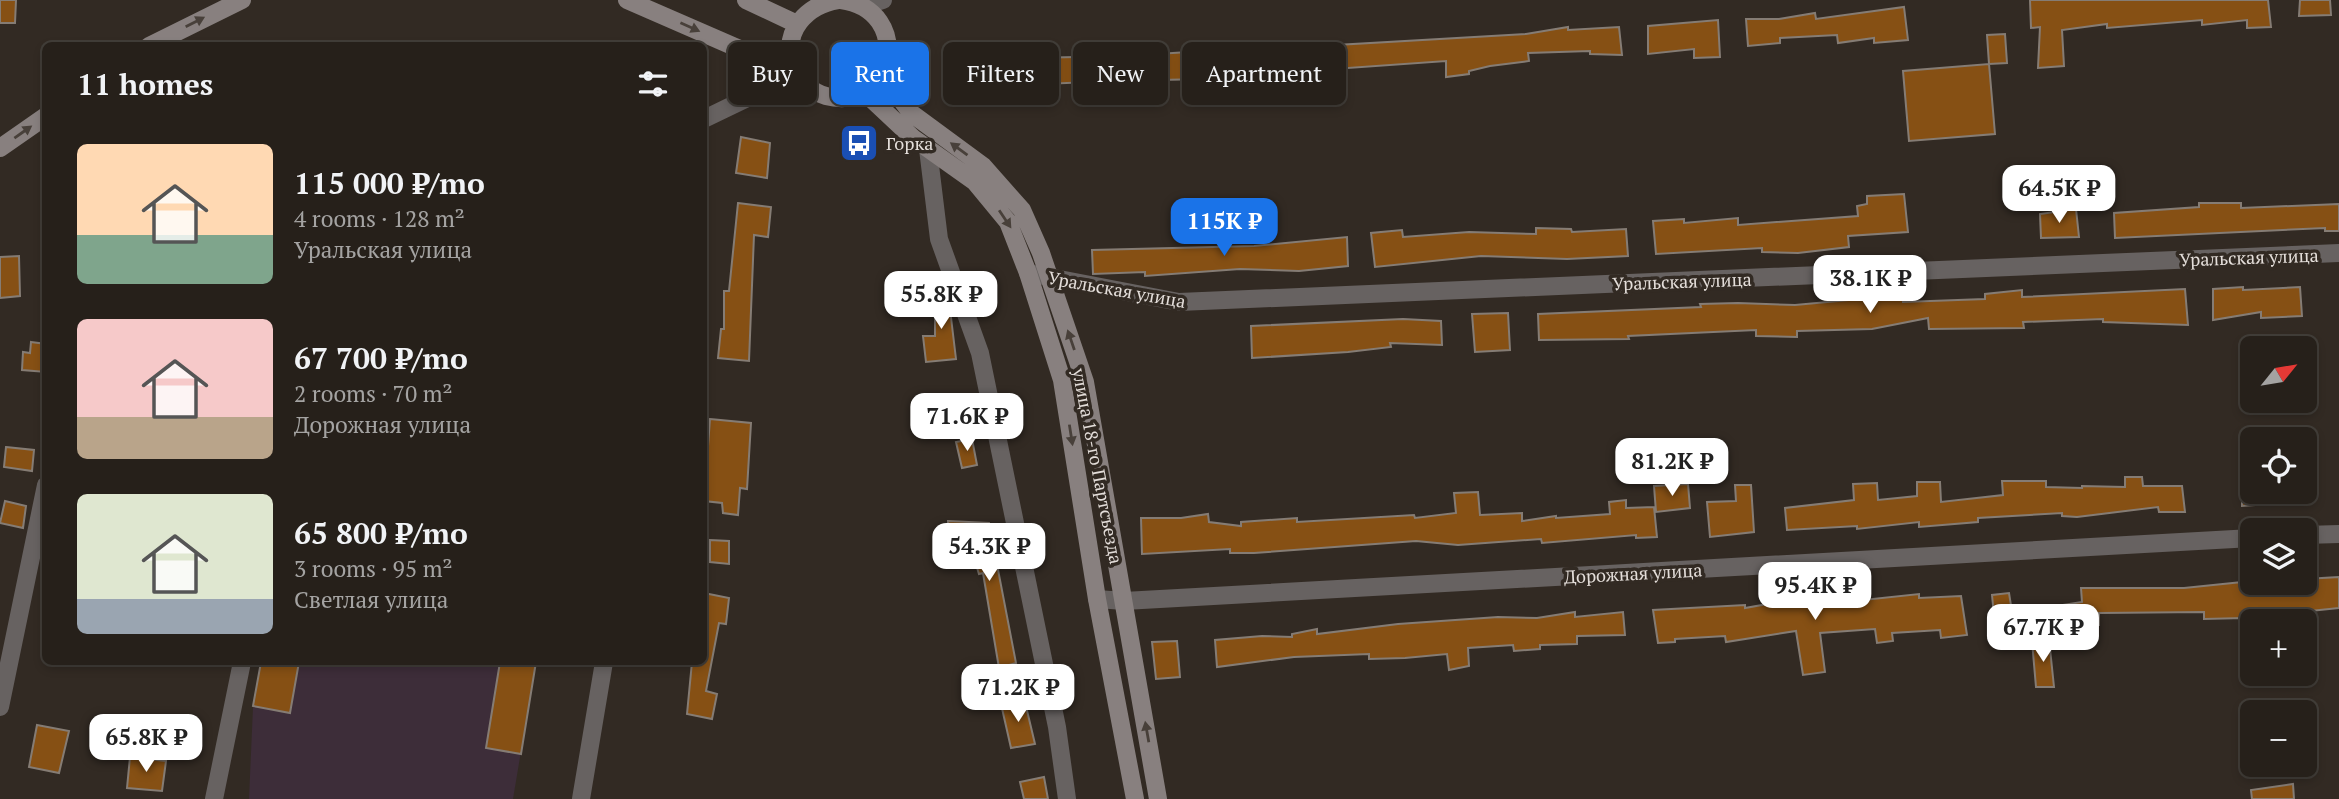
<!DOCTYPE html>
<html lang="en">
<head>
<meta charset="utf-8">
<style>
  body { margin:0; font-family:"PT Serif",serif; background:#2e2823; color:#f1f3f6; height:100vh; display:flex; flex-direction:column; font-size:26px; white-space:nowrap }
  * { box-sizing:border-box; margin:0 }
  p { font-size:23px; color:#a4a3a2 }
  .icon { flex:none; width:38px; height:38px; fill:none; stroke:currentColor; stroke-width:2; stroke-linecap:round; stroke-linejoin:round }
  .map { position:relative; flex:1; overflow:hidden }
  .sheet { position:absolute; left:42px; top:42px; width:665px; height:623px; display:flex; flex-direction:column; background:#26201a; border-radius:10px; box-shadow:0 4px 10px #0003,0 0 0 2px #423e39 }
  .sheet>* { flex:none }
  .hud { position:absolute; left:728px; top:42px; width:665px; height:63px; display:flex; gap:14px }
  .needle { width:46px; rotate:60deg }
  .controls { position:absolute; left:2240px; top:336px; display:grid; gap:14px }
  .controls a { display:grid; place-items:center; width:77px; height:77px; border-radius:10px; background:#26201a; box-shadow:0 4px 10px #0003,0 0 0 2px #423e39; font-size:35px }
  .price { position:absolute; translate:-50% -60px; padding:0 16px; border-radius:14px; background:#fff; color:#222; font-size:23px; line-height:46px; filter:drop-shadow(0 2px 4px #0008) }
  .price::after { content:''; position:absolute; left:50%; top:42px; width:21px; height:16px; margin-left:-10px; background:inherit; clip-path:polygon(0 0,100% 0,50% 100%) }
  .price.selected { background:#1a73e8; color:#fff }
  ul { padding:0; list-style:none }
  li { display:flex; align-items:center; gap:21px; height:175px; padding:0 35px }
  li span { display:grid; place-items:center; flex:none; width:196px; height:140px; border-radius:10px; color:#555 }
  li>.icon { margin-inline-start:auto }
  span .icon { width:84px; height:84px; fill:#fffc; stroke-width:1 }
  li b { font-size:30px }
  h2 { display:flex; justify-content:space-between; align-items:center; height:84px; padding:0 35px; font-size:30px }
  .chip { padding:0 24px; border-radius:10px; background:#26201a; box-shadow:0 4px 10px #0003,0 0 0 2px #423e39; font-size:24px; line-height:63px }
  .chip.selected { background:#1a73e8; color:#fff }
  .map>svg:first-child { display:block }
  .industrial { fill:#3d2d39 }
  .building { fill:#865014; stroke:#857c74; stroke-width:2 }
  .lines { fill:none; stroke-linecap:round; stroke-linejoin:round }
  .street { stroke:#676261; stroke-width:18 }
  .secondary { stroke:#88807f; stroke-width:18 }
  .oneway { fill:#48403a }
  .labels { text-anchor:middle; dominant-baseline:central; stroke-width:7; stroke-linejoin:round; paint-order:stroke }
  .poi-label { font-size:18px; fill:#e4deda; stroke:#322a23; text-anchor:start }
  .street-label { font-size:18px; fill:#e4deda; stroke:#322a23 }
</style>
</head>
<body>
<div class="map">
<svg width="2339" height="799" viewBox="0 0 2339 799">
  <rect width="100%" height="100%" fill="#322a23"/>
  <path class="industrial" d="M 261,662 L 536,662 L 513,799 L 249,799 L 253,707 Z"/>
  <path class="building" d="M 0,0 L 16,0 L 15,23 L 0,23 Z
    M 2030,0 L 2268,0 L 2271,27 L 2247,28 L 2247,20 L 2202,25 L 2202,20 L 2107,28 L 2107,24 L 2062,30 L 2064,66 L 2038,68 L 2040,27 L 2031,28 Z
    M 2300,0 L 2330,0 L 2331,15 L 2299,16 Z
    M 1904,7 L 1908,40 L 1874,43 L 1874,38 L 1838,43 L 1837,35 L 1780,38 L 1780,43 L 1748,46 L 1746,19 L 1779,19 L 1815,13 L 1816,19 Z
    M 1718,20 L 1720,57 L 1694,58 L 1694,49 L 1648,54 L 1648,26 Z
    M 1568,27 L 1568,30 L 1619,27 L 1622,55 L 1590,54 L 1590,51 L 1528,53 L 1529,61 L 1490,66 L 1469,71 L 1469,74 L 1446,77 L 1446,61 L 1320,70 L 1319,46 L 1526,34 Z
    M 2005,34 L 2007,63 L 1989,64 L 1987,35 Z
    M 1286,46 L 1288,74 L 1205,73 L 1205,79 L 1159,80 L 1160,87 L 1137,85 L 1137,80 L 1020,85 L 1019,81 L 968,87 L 970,62 L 984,59 L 1125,56 Z
    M 1989,64 L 1995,134 L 1909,141 L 1903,71 Z
    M 741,137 L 770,143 L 767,178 L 736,173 Z
    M 1904,194 L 1908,232 L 1848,236 L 1849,247 L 1798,253 L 1762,252 L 1762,248 L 1656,254 L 1653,221 L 1684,219 L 1684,223 L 1738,218 L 1738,225 L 1858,216 L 1857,206 L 1867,204 L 1867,196 Z
    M 738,203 L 771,207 L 768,237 L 754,235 L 749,361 L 718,358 L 721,329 L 724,329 L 724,291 L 729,291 Z
    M 2199,203 L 2241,203 L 2241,208 L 2339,204 L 2339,231 L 2325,231 L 2325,228 L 2115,238 L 2114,213 L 2199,207 Z
    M 2076,209 L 2079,237 L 2041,238 L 2040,214 Z
    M 1536,228 L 1571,229 L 1572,232 L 1626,229 L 1628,256 L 1567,259 L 1481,256 L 1375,267 L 1371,233 L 1402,230 L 1403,237 L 1469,232 L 1536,234 Z
    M 1347,237 L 1348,266 L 1299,271 L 1240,269 L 1145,276 L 1145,272 L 1093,274 L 1092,250 L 1254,246 Z
    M 19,256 L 20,296 L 0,298 L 0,257 Z
    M 2243,287 L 2243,290 L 2300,287 L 2302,316 L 2261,318 L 2261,312 L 2213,320 L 2213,289 Z
    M 935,288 L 945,288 L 949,301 L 956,359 L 926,362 L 923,336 L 935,336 Z
    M 2185,289 L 2188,325 L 2103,322 L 2103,319 L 2023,322 L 2024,328 L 1929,329 L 1928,318 L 1872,329 L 1797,331 L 1797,337 L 1756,336 L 1756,330 L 1628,336 L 1629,339 L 1539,340 L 1538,314 L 1701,307 L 1700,304 L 1738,303 L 1795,305 L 1903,295 L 1903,302 L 1985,299 L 1985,294 L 2022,290 L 2022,297 Z
    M 1508,313 L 1510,350 L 1475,352 L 1472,314 Z
    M 1403,319 L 1441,321 L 1442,345 L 1390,343 L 1391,347 L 1348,352 L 1252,358 L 1251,326 Z
    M 31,342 L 46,344 L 46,372 L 22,370 L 23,352 L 30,353 Z
    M 710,419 L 751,423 L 747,489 L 740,488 L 738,515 L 723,513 L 722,503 L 704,501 Z
    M 972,439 L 977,465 L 962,468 L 956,442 Z
    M 6,447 L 34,450 L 32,471 L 4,467 Z
    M 2125,477 L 2142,477 L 2143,486 L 2182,486 L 2185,512 L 2159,512 L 2158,507 L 2077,517 L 2062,516 L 2062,513 L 1978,518 L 1978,522 L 1919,527 L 1919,522 L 1857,529 L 1857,526 L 1787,530 L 1785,508 L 1854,500 L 1853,484 L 1877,483 L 1878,500 L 1917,496 L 1917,482 L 1940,482 L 1941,502 L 2003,495 L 2002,481 L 2046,481 L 2046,487 L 2082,488 L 2082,486 L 2125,487 Z
    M 1688,484 L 1690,508 L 1656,512 L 1654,486 Z
    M 1735,485 L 1751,485 L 1754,532 L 1710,537 L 1707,502 L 1736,501 Z
    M 1478,492 L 1480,515 L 1522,513 L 1522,521 L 1556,516 L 1556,518 L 1610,514 L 1609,502 L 1626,500 L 1626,508 L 1654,507 L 1657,537 L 1636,538 L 1636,535 L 1542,543 L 1541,539 L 1458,545 L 1416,541 L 1254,553 L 1230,553 L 1230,549 L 1142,554 L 1141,518 L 1181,518 L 1208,514 L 1209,522 L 1241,526 L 1241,522 L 1297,518 L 1297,522 L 1414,515 L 1415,518 L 1456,513 L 1454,493 Z
    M 2242,492 L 2298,492 L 2298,502 L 2242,506 Z
    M 5,501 L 26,506 L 23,528 L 0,523 Z
    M 948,521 L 989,523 L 1016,663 L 999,668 L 983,573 L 979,574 L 968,538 L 948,538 Z
    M 710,540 L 729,541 L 729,564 L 710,562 Z
    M 2339,577 L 2339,608 L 2272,615 L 2272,621 L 2245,623 L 2244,618 L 2204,619 L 2204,612 L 2099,613 L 2099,625 L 2062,626 L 2062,605 L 2082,602 L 2081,588 L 2184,588 L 2252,581 L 2305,583 L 2305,579 Z
    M 704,593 L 729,598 L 726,624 L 719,623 L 706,691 L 717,694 L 712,719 L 687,714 L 692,662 L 704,662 Z
    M 2009,593 L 2014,624 L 1995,626 L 1992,595 Z
    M 1919,594 L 1919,598 L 1961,596 L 1967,635 L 1941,638 L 1940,630 L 1892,633 L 1893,641 L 1877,643 L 1875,629 L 1820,633 L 1825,672 L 1803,675 L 1796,631 L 1726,642 L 1725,636 L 1675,639 L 1675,642 L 1658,643 L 1653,610 L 1745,605 L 1745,608 L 1779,602 L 1780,605 L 1835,603 Z
    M 1575,612 L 1575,617 L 1623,612 L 1625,635 L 1577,636 L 1577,644 L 1540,645 L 1540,649 L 1514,651 L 1513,645 L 1468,648 L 1469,666 L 1449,670 L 1447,654 L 1405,658 L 1369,659 L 1369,654 L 1294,657 L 1217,667 L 1215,640 L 1262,636 L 1292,637 L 1292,634 L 1317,629 L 1317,634 L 1398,624 L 1498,617 L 1537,618 Z
    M 2049,639 L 2054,687 L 2036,687 L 2032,641 Z
    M 1177,641 L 1180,677 L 1156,679 L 1152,642 Z
    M 261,662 L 299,662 L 290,713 L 253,706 Z
    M 500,662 L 536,662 L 521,754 L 486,748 Z
    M 1024,698 L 1035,744 L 1011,748 L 1001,704 Z
    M 37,725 L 69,731 L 59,773 L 29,767 Z
    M 130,757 L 166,761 L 162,791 L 127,788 Z
    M 1044,777 L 1048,799 L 1024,799 L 1020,782 Z
    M 2293,784 L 2294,799 L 2252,799 L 2251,790 Z"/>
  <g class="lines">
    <path class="street" d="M 864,6 L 883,0
      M 704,119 L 797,74
      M 928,149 L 939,239 L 980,353 L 1057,727 L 1067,799
      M 1028,273 L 1179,302 L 2339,253
      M 2305,535 L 2339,534
      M 1097,599 L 1124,601 L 2252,538
      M 0,707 L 46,485
      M 214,799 L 242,662
      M 581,799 L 604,662"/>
    <path class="secondary" d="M 627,0 L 797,74
      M 746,0 L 797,24
      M 838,0 C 807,5 782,31 793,64 C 798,79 811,92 826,96 C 894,114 915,10 841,0
      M 149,46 L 242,0
      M 882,74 L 911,113 L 983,166 L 1022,210 L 1041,253 L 1085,382 L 1158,799
      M 864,92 L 913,138 L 975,182 L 1008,222 L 1028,273 L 1062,380 L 1097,599 L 1135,799
      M 0,148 L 46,116"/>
  </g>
  <defs><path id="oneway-solid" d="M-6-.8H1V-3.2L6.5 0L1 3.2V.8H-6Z" transform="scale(1.75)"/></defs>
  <g class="oneway">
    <use href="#oneway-solid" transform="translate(195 22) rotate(-27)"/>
    <use href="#oneway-solid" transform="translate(690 27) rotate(24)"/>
    <use href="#oneway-solid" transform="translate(23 132) rotate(-35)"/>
    <use href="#oneway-solid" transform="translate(959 149) rotate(-144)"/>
    <use href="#oneway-solid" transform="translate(1005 219) rotate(56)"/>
    <use href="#oneway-solid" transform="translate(1071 340) rotate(-109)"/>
    <use href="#oneway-solid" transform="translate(1071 435) rotate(81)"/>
    <use href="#oneway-solid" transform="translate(1147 732) rotate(-100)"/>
  </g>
  <defs>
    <g id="bus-square" transform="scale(2.0125)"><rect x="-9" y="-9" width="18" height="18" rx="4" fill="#1a4fb4" stroke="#322a23"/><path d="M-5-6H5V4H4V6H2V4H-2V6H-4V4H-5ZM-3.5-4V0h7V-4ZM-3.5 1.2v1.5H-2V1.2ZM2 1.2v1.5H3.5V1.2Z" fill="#fff"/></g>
  </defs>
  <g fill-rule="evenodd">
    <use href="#bus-square" x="859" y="143"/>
  </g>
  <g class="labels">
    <g class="poi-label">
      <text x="886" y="143">Горка</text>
    </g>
    <g class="street-label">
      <text transform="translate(2249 257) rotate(-2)">Уральская улица</text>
      <text transform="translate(1682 281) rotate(-2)">Уральская улица</text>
      <text transform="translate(1117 289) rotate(10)">Уральская улица</text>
      <text transform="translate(1098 466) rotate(79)">улица 18-го Партсъезда</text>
      <text transform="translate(1633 573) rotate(-3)">Дорожная улица</text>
    </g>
  </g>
</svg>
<div class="controls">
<a><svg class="needle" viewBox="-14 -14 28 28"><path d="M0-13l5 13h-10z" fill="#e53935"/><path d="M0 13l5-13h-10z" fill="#a4a3a2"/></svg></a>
<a><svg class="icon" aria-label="locate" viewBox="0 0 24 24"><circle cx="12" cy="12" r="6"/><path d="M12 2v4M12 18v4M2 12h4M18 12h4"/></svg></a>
<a><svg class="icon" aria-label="layers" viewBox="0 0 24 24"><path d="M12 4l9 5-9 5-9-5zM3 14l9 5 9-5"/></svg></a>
<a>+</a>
<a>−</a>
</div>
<b class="price" style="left:2059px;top:225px">64.5K ₽</b>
<b class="price selected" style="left:1224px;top:258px">115K ₽</b>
<b class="price" style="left:1870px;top:315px">38.1K ₽</b>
<b class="price" style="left:941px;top:331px">55.8K ₽</b>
<b class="price" style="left:967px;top:453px">71.6K ₽</b>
<b class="price" style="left:1672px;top:498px">81.2K ₽</b>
<b class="price" style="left:989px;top:583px">54.3K ₽</b>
<b class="price" style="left:1815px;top:622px">95.4K ₽</b>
<b class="price" style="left:2043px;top:664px">67.7K ₽</b>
<b class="price" style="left:1018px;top:724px">71.2K ₽</b>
<b class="price" style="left:146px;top:774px">65.8K ₽</b>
<div class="hud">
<a class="chip">Buy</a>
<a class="chip selected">Rent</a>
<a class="chip">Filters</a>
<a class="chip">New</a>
<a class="chip">Apartment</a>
</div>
<section class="sheet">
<h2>11 homes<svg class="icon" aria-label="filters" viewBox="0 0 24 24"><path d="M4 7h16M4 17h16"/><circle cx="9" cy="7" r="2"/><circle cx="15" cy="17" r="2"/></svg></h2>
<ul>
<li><span style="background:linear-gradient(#ffd9b3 65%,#7fa58c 0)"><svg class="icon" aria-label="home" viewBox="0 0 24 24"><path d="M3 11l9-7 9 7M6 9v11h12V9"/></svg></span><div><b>115 000 ₽/mo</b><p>4 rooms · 128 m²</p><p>Уральская улица</p></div></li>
<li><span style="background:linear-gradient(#f6c9c9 70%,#b9a48a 0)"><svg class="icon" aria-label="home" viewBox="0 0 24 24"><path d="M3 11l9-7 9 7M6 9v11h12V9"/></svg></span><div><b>67 700 ₽/mo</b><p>2 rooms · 70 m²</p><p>Дорожная улица</p></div></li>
<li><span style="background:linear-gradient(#dfe7d0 75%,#9aa5b1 0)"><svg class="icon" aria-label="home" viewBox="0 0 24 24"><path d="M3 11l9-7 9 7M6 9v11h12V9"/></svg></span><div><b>65 800 ₽/mo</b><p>3 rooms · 95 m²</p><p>Светлая улица</p></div></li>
</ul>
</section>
</div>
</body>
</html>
